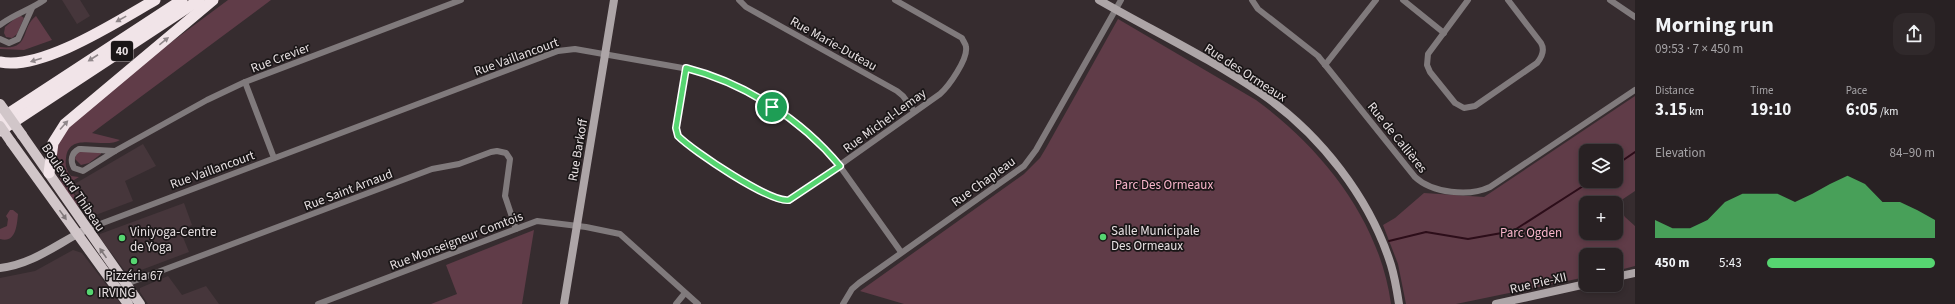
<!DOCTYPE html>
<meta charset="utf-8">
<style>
:root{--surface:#282123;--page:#30292b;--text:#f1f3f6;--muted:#a5a3a6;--line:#443e41;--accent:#56d671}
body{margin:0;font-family:"Source Sans 3",sans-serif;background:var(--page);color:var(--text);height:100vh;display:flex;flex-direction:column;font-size:15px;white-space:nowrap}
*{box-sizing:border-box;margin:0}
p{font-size:13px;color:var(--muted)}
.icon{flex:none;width:22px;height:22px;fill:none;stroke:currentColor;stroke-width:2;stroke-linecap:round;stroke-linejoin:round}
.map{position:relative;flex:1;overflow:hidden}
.drawer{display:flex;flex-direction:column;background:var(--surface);width:320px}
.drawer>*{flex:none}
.controls{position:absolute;left:1579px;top:144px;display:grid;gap:8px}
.controls a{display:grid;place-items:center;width:44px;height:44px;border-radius:8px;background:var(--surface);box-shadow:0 2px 6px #0003,0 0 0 1px var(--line);font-size:20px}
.pin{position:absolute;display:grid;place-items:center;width:34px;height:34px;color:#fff;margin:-17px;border:2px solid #fff;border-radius:50%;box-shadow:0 1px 4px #0007}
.round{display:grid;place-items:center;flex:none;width:42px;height:42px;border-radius:12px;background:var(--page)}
.headline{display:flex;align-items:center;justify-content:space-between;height:68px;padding:0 20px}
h1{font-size:22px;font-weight:700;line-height:30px}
.metrics{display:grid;grid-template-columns:repeat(3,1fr);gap:6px;height:68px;padding:4px 20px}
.metrics div{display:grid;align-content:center}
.metrics b{font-size:17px;font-weight:700}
.metrics small{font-size:11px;font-weight:400}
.metrics p{font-size:11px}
.chart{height:112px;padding:8px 20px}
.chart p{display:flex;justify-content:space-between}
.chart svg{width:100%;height:72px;margin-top:4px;fill:var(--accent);opacity:.7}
ul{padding:0 20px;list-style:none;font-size:13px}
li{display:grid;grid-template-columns:64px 48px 1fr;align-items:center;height:30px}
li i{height:10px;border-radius:5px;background:var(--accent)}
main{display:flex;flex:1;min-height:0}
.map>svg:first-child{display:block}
.built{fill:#46363b}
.green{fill:#603c48;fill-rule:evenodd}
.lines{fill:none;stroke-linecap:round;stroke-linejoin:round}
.stream{stroke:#2c0d19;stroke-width:2}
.street{stroke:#807a7c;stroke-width:6}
.secondary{stroke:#ada5a7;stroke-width:8}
.primary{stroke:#d1c6c9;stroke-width:10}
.highway{stroke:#f1e4e8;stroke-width:11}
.primary-bridge{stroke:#d1c6c9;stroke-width:10}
.oneway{fill:#90878a}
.oneway2{fill:#7f7779}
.route-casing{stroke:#fff;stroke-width:8}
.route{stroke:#56d671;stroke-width:5}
.poi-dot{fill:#56d671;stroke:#1a1617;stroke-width:1.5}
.labels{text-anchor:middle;stroke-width:3.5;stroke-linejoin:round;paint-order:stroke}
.shield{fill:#1a1617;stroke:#aaa3a5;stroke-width:1}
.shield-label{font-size:12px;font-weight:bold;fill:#e7e0e2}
.street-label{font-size:13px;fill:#e7e0e2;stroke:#1a1617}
.park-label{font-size:13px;fill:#fab6cc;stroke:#1a1617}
.poi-label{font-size:13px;fill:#e7e0e2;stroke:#1a1617;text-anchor:start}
</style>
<main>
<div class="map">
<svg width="1635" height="304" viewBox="0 0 1635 304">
<rect width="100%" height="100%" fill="#362c2f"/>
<g class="built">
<path d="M 62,0 L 80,0 L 90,16 L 77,24 Z"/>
<path d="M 143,144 L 156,166 L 125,181 L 133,201 L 93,216 L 86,214 L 71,186 Z"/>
<path d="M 184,203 L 192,225 L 180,230 L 189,252 L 128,275 L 100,238 L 100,234 Z"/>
<path d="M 73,250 L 82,253 L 121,304 L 0,304 L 0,278 L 35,271 Z"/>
<path d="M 168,276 L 182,295 L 206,286 L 219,304 L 148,304 L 140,292 L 140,288 Z"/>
</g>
<g class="green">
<path d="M 228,0 L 271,0 L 92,133 L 120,140 C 104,150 69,130 66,158 C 65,165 66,170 71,176 L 79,177 L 69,183 L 58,162 L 56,149 L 67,128 L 158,52 Z"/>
<path d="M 18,16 L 21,16 L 24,18 L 17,34 L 12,38 L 6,37 L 4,33 L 5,27 Z"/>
<path d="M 36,16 L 52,40 L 24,50 L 0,49 L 0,47 C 31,51 20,28 36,16 Z"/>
<path d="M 1118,19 L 1256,100 C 1322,148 1380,221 1391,304 L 904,304 L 860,291 L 1024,174 L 1040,158 L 1046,148 Z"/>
<path d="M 1635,96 L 1635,191 L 1617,203 L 1625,217 L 1635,226 L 1635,266 L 1616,271 L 1616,255 L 1586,255 L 1586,277 L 1456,304 L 1406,304 L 1398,264 L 1383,225 L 1395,218 L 1424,193 L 1484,197 ZM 1586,151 L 1616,151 L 1616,181 L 1586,181 ZM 1586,203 L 1616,203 L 1616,233 L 1586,233 Z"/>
<path d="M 80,151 L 101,152 L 101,154 L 89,163 L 81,165 L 75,159 L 76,154 Z"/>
<path d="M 55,158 L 81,208 C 67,199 55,174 55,158 Z"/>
<path d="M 10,210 L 13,210 L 18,214 C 17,224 16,244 0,239 L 0,229 L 7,226 L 8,219 L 6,216 Z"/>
<path d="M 534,230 L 522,304 L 431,304 L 457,294 L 446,265 Z"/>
</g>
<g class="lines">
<g class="stream">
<path d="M 1616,165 L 1635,152"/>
<path d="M 1389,241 L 1426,232 L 1468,239 L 1513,231 L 1591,181"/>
</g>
<g class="street">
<path d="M 739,0 L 746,7 L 897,91 L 903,96 L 914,111"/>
<path d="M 1252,0 L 1258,9 L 1318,56 L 1415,177 C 1432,193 1469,197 1490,187 L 1635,90"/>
<path d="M 1403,0 L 1444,33"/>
<path d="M 1468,0 L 1428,54 L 1427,65 L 1430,72 L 1455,103 L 1464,108 L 1475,106 L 1537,63 C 1542,57 1545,50 1541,43 L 1508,0"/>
<path d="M 1610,0 L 1635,17"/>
<path d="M 0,25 C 14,14 30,10 44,0"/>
<path d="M 0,39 L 9,43 L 18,39 L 32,8"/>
<path d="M 1325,65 L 1376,0"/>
<path d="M 686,68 L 676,128 L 678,136 C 693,151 770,203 789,201 L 940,94 C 949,86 968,59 966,47 C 966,44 963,41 962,38 L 895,0"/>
<path d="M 245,82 L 274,158"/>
<path d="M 79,149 L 81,149 L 115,151 L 83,171 L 74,168 C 70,161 71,153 79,149 Z"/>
<path d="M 115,151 L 207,100 L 245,82 L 461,0"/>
<path d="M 87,229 L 558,51 L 575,49 L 694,70 L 730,83 L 773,107 L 801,128 L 834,158 L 901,252"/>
<path d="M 126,284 L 432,169 L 459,164 L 491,152 L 497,151 L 506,153 L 510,159 L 505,196 L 516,229"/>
<path d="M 318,304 L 537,221 L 586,227 L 620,234 L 698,304"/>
<path d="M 676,304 L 685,293"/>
<path d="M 843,304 L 852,289 L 859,283 L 1024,166 L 1036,150 L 1121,0"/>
</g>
<g class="secondary">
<path d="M 1099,0 C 1153,31 1210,58 1262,94 C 1320,134 1370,198 1391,265 C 1395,278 1397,291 1399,304"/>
<path d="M 0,268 C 34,264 58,243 87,229"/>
<path d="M 1616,277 L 1635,273"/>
<path d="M 564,304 L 614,0"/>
<path d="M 1496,304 L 1586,284"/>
</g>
<g class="primary">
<path d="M 22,135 L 140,304"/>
<path d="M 11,142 L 128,304"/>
</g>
<g class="highway">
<path d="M 0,62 C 42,71 118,21 155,0"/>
<path d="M 0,119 L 182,0"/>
<path d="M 0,131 L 199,0"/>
<path d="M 49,173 L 53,143 L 65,124 L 213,0"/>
</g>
<g class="primary-bridge">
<path d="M 0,104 L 22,135"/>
<path d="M 0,126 L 11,142"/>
</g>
</g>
<defs><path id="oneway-solid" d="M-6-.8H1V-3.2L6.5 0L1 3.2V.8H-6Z"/></defs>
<g class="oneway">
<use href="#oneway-solid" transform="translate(121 19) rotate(151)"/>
<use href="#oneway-solid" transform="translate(164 41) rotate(-39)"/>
<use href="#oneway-solid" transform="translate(93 58) rotate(147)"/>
<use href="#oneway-solid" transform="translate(36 60) rotate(162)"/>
<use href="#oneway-solid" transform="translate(64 125) rotate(-48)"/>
</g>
<g class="oneway2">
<use href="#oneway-solid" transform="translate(63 215) rotate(54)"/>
<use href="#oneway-solid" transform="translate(103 253) rotate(-125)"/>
</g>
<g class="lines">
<defs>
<path id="route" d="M 686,68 C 745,83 801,119 840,166 L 789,200 C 770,203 693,151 678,136 L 676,128 Z"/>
</defs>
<use href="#route" class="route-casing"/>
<use href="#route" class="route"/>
</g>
<g class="poi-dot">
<circle cx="1103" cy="237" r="4"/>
<circle cx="122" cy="238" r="4"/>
<circle cx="134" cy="261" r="4"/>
<circle cx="90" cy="292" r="4"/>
</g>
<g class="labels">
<rect class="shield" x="111" y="41" width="22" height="20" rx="3"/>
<g class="shield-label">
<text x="122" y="55">40</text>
</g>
<g class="street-label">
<text transform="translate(834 43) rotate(29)" y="5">Rue Marie-Duteau</text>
<text transform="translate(516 56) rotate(-20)" y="5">Rue Vaillancourt</text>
<text transform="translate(280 57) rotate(-21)" y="5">Rue Crevier</text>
<text transform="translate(1246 72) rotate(33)" y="5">Rue des Ormeaux</text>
<text transform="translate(884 120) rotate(-36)" y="5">Rue Michel-Lemay</text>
<text transform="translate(1398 137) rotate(51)" y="5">Rue de Callières</text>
<text transform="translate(577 150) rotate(-80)" y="5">Rue Barkoff</text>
<text transform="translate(212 169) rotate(-20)" y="5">Rue Vaillancourt</text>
<text transform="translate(983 181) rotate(-36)" y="5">Rue Chapleau</text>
<text transform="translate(74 187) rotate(56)" y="5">Boulevard Thibeau</text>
<text transform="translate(348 189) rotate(-21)" y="5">Rue Saint Arnaud</text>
<text transform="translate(456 240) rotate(-21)" y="5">Rue Monseigneur Comtois</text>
<text transform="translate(1538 282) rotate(-13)" y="5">Rue Pie-XII</text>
</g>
<g class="park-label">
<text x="1164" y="189">Parc Des Ormeaux</text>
<text x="1531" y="237">Parc Ogden</text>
</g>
<g class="poi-label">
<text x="1111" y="235">Salle Municipale<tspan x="1111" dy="15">Des Ormeaux</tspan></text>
<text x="130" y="236">Viniyoga-Centre<tspan x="130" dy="15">de Yoga</tspan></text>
<text x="134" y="280" text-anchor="middle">Pizzéria 67</text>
<text x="98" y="297">IRVING</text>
</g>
</g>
</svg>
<div class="controls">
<a><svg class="icon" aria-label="layers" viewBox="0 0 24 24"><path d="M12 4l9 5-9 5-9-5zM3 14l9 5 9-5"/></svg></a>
<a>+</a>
<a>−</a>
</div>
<div class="pin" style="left:772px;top:107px;background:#1e9e55"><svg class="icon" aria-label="arrive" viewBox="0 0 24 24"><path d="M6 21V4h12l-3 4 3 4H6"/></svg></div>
</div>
<section class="drawer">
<div class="headline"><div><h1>Morning run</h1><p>09:53 · 7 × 450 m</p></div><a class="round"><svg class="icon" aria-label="share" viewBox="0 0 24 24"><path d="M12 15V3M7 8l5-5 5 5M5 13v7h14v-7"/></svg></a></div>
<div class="metrics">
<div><p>Distance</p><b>3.15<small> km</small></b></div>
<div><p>Time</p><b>19:10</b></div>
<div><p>Pace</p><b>6:05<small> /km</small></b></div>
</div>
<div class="chart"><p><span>Elevation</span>84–90 m</p>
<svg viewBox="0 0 160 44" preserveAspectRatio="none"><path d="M0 44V33L10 38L20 38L30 33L40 22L50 17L60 17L70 17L80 22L90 17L100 11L110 6L120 11L130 22L140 22L150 27L160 33V44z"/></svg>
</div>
<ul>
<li><b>450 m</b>5:43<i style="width:100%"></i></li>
</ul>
</section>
</main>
